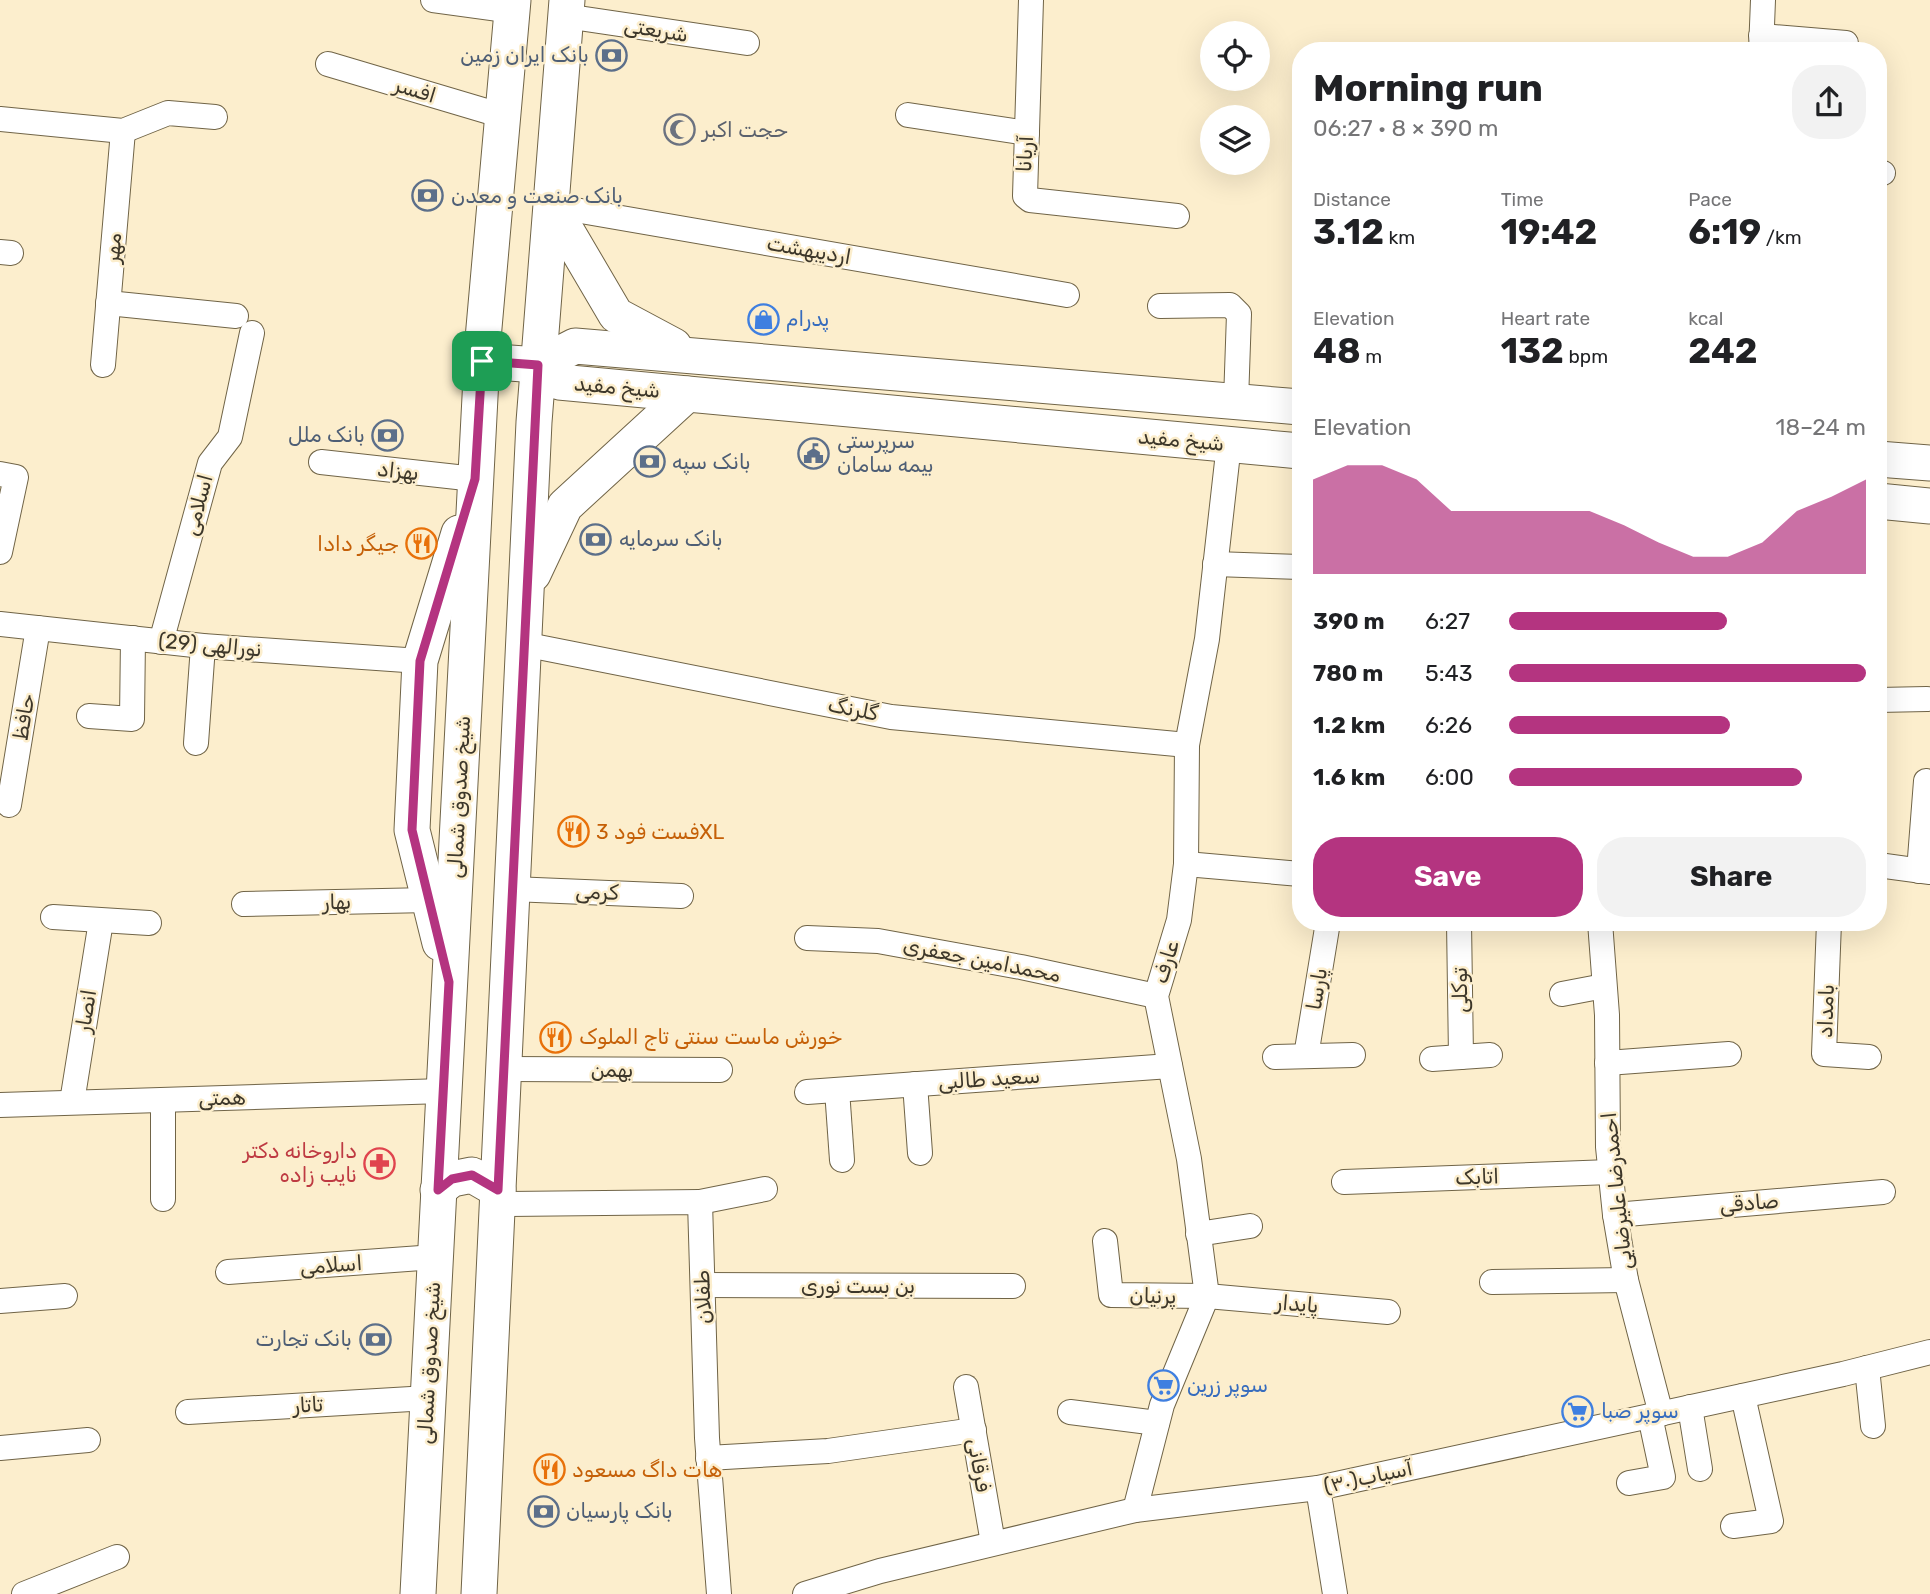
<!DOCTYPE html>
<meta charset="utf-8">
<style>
:root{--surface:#fff;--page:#f2f2f2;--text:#202124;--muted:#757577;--accent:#b43480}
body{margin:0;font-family:Rubik,Cairo,sans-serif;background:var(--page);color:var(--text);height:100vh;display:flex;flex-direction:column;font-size:26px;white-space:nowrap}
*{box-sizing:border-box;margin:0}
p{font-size:23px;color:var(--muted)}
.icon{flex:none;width:38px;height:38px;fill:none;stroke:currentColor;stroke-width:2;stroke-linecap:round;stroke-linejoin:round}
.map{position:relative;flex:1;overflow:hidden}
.drawer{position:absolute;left:1292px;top:42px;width:595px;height:889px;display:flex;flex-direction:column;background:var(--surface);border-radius:28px;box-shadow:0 7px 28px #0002}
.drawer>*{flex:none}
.controls{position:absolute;left:1200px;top:21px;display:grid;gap:14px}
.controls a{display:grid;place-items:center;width:70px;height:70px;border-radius:50%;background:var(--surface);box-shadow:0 7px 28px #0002;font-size:35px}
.pin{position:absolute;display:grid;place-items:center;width:60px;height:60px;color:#fff;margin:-30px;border-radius:14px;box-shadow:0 4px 10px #0006}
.round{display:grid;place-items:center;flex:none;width:74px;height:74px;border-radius:28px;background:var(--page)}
.head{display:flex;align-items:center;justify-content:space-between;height:119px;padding:0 21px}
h1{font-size:38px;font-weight:700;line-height:52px}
.figures{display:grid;grid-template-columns:repeat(3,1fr);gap:10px;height:119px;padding:7px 21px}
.figures div{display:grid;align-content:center}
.figures b{font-size:35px;font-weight:700}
.figures small{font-size:19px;font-weight:400}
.figures p{font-size:19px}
.chart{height:196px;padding:14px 21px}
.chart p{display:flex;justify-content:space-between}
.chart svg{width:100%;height:126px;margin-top:7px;fill:var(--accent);opacity:.7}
.primary-button{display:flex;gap:14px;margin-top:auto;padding:14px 21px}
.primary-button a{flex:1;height:80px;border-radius:28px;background:var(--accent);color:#fff;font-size:28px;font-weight:700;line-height:80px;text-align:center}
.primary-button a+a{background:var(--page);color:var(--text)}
ul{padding:0 21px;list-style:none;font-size:23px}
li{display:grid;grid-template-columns:112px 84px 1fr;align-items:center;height:52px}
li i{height:18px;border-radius:9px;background:var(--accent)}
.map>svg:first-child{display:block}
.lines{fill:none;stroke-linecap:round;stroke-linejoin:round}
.street-casing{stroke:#706447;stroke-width:26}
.secondary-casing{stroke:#706447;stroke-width:37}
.street{stroke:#fff;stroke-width:24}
.secondary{stroke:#fff;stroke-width:35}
.route-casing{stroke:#fff;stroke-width:14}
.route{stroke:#b43480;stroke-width:9}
.labels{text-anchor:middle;stroke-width:5;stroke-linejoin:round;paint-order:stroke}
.street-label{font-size:21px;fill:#3d372a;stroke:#fceecd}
.service-label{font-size:21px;fill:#4e5e75;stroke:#fceecd;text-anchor:start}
.worship-label{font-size:21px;fill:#5b616d;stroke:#fceecd;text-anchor:start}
.shop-label{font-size:21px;fill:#366cbe;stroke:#fceecd;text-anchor:start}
.food-label{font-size:21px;fill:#c56008;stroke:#fceecd;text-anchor:start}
.health-label{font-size:21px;fill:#be3a42;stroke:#fceecd;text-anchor:end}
</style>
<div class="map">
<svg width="1930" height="1594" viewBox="0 0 1930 1594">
<rect width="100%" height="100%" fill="#fceecd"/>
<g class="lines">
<defs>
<g id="street">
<path d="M 433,0 L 512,11"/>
<path d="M 1031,0 L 1025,196 L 1030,200 L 1177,216"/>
<path d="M 565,16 L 747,43"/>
<path d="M 1761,36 L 1846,43"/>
<path d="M 1761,51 L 1763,0"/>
<path d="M 328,64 L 503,116"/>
<path d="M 908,115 L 1027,133"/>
<path d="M 0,119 L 123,131 L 168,113 L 215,117"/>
<path d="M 1878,172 L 1883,173"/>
<path d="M 552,206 L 1067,295"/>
<path d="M 0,252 L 11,253"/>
<path d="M 108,303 L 236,316"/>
<path d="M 1160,306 L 1230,305 L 1239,314 L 1236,401"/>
<path d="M 103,365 L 123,131"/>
<path d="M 321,462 L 475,479"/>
<path d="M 0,474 L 16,477 L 0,552"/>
<path d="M 1215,564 L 1300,567"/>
<path d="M 0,624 L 203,646 L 420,661"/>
<path d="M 161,642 L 210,463 L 230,437 L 252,333"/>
<path d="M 523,644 L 891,717 L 1187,745"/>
<path d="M 1878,700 L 1927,699"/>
<path d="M 89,716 L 132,719 L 133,638"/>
<path d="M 196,743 L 203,646"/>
<path d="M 9,805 L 38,628"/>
<path d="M 1186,864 L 1300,874"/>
<path d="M 1878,865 L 1930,872"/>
<path d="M 1919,871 L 1926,781"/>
<path d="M 512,889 L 681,896"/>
<path d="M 244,904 L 429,900"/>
<path d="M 53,917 L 149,923"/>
<path d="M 1459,922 L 1461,1057"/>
<path d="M 1600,922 L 1607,1015 L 1608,1147 L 1615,1215 L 1626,1280 L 1661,1414"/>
<path d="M 1829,922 L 1824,1054 L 1869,1057"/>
<path d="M 807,938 L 878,941 L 1021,967 L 1156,996"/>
<path d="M 1562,994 L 1604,986"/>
<path d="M 1306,1056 L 1328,922"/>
<path d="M 1275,1057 L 1353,1055"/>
<path d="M 1432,1059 L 1490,1055"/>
<path d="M 1607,1063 L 1729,1054"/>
<path d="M 504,1069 L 720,1070"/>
<path d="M 915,1084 L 920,1153"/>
<path d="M 837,1090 L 842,1160"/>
<path d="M 807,1092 L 1170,1066"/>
<path d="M 163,1100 L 163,1199"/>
<path d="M 72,1102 L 101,921"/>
<path d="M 0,1105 L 443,1091"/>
<path d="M 1344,1182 L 1610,1172"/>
<path d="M 700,1202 L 765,1189"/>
<path d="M 497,1204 L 700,1202 L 707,1438 L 719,1594"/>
<path d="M 1615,1215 L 1883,1192"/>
<path d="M 1198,1234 L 1250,1226"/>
<path d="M 1105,1241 L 1111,1295 L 1207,1296 L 1388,1312"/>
<path d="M 228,1272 L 435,1257"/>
<path d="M 1492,1282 L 1626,1280"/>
<path d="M 703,1285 L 1013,1286"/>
<path d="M 0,1301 L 65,1296"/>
<path d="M 1867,1368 L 1873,1426"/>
<path d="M 966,1387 L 993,1543"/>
<path d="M 1690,1407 L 1700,1469"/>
<path d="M 188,1412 L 428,1398"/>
<path d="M 1070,1412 L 1157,1423"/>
<path d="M 0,1448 L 88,1440"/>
<path d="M 708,1458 L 828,1451 L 974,1430"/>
<path d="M 1629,1483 L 1663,1477 L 1650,1416"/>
<path d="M 1318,1488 L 1335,1594"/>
<path d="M 1135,1510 L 1162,1405 L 1207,1296 L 1189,1159 L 1156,996 L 1179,920 L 1186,864 L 1187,745 L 1207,639 L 1229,444"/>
<path d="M 1733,1526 L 1771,1521 L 1743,1396"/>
<path d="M 24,1594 L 117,1557"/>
<path d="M 805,1594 L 880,1571 L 1135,1510 L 1318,1488 L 1843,1374 L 1930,1352"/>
</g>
<g id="secondary">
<path d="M 552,206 L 616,315 L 674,346"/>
<path d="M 482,361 L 538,365"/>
<path d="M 538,365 L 559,382 L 1300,451"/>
<path d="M 538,365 L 575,346 L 1300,407"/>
<path d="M 1878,459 L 1930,463"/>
<path d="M 1878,501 L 1930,506"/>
<path d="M 533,574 L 565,506 L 687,394"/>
<path d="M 440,943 L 412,830 L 420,661 L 459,533"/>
<path d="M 438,1190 L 452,1179 L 472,1175 L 498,1190"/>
<path d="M 418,1594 L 483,339 L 513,0"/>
<path d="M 479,1594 L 534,422 L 567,0"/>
</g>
</defs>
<use href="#street" class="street-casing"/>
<use href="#secondary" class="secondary-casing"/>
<use href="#street" class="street"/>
<use href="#secondary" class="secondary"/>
</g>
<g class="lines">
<defs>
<path id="route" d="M 482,361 L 538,365 L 498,1190 L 472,1175 L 452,1179 L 438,1190 L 449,982 L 412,830 L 420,661 L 475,479 Z"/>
</defs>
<use href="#route" class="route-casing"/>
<use href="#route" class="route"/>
</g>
<defs>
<symbol id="bank-ring" viewBox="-11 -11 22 22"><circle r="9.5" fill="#fceecd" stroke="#5c6f8a" stroke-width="1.5"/><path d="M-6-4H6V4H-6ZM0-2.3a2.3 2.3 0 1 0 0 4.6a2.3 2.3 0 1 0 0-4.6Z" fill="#5c6f8a"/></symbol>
<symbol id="mosque-ring" viewBox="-11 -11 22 22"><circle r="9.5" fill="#fceecd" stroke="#6b7280" stroke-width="1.5"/><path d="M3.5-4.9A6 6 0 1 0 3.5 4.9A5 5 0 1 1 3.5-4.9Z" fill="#6b7280"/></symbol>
<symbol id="shop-ring" viewBox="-11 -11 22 22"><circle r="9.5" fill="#fceecd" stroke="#3f7fe0" stroke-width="1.5"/><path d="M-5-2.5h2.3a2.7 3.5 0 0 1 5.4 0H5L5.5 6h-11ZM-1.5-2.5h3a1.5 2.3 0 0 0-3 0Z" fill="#3f7fe0"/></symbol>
<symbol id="civic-ring" viewBox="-11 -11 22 22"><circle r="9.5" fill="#fceecd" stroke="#5c6f8a" stroke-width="1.5"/><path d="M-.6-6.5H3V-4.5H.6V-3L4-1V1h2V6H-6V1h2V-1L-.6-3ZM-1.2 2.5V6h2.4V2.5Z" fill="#5c6f8a"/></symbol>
<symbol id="restaurant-ring" viewBox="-11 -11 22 22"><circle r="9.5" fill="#fceecd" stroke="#e8710a" stroke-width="1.5"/><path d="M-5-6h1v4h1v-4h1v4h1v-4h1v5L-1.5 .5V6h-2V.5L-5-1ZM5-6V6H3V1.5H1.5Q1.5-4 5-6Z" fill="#e8710a"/></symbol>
<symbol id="pharmacy-ring" viewBox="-11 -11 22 22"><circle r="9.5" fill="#fceecd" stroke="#e0444e" stroke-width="1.5"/><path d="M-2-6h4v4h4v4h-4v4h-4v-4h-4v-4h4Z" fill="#e0444e"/></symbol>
<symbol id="supermarket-ring" viewBox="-11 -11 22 22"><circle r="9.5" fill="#fceecd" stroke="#3f7fe0" stroke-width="1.5"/><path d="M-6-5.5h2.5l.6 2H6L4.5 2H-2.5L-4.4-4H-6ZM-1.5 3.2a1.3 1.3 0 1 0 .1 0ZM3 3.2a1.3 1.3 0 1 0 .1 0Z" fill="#3f7fe0"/></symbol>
</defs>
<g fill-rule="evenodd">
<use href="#bank-ring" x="594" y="38" width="35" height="35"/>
<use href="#mosque-ring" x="662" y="112" width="35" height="35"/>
<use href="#bank-ring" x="410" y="178" width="35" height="35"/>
<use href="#shop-ring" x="746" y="302" width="35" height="35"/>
<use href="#bank-ring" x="370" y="418" width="35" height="35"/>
<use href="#civic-ring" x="796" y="436" width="35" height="35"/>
<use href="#bank-ring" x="632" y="444" width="35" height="35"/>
<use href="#bank-ring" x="578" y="522" width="35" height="35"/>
<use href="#restaurant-ring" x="404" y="526" width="35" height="35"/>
<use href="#restaurant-ring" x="556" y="814" width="35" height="35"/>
<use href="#restaurant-ring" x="538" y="1020" width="35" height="35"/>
<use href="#pharmacy-ring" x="362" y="1146" width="35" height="35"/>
<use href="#bank-ring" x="358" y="1322" width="35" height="35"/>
<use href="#supermarket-ring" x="1146" y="1368" width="35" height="35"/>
<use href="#supermarket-ring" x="1560" y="1394" width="35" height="35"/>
<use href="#restaurant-ring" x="532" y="1452" width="35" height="35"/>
<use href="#bank-ring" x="526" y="1494" width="35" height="35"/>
</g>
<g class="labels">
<g class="street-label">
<text transform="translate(656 30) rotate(9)" y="7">شریعتی</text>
<text transform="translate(415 90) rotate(17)" y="7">افسر</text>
<text transform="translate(1025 154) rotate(-87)" y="7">آریانا</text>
<text transform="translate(113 248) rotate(-85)" y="7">مهر</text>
<text transform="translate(809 250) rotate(10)" y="7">اردیبهشت</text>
<text transform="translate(617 387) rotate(5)" y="7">شیخ مفید</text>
<text transform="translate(1181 440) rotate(5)" y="7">شیخ مفید</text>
<text transform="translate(398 471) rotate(6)" y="7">بهزاد</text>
<text transform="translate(198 505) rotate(-75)" y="7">اسلامی</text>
<text transform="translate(210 645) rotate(5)" y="7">نورالهی (29)</text>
<text transform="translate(853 709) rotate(11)" y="7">گلرنگ</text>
<text transform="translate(24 717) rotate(-81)" y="7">حافظ</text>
<text transform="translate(459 797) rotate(-87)" y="7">شیخ صدوق شمالی</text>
<text transform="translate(597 892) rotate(2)" y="7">کرمی</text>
<text transform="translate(337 902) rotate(-1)" y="7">بهار</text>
<text transform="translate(982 960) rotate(11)" y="7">محمدامین جعفری</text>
<text transform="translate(1166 962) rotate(-73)" y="7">عارف</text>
<text transform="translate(1317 989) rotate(-81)" y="7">پارسا</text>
<text transform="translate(1460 990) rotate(-91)" y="7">توکلی</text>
<text transform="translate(86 1011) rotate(-81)" y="7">انصار</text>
<text transform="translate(1826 1011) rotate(-88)" y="7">بامداد</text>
<text x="612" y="1077">بهمن</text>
<text transform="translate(989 1079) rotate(-4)" y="7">سعید طالبی</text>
<text transform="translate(222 1098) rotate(-2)" y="7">همتی</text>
<text transform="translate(1477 1177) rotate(-2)" y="7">اتابک</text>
<text transform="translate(1617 1191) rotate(-96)" y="7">احمدرضا علیرضایی</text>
<text transform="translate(1749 1203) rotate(-5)" y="7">صادقی</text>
<text transform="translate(331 1265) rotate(-4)" y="7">اسلامی</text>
<text x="858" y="1293">بن بست نوری</text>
<text transform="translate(1153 1296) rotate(1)" y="7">پرنیان</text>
<text transform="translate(703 1297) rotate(-92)" y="7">طفلان</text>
<text transform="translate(1297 1304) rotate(5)" y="7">پایدار</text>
<text transform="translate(429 1363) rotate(-87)" y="7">شیخ صدوق شمالی</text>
<text transform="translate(308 1405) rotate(-3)" y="7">تاتار</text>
<text transform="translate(979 1465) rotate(80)" y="7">فرقانی</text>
<text transform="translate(1368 1477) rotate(-12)" y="7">آسیاب(۳۰)</text>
</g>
<g class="service-label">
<text x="589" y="62" text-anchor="end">بانک ایران زمین</text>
<text x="451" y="203">بانک صنعت و معدن</text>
<text x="365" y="442" text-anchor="end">بانک ملل</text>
<text x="837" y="448">سرپرستی<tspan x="837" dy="24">بیمه سامان</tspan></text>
<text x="672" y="469">بانک سپه</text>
<text x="619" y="546">بانک سرمایه</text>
<text x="352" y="1346" text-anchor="end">بانک تجارت</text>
<text x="566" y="1518">بانک پارسیان</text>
</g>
<g class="worship-label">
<text x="702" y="137">حجت اکبر</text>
</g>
<g class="shop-label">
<text x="786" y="326">پدرام</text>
<text x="1187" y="1392">سوپر زرین</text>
<text x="1601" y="1418">سوپر صبا</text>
</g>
<g class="food-label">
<text x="399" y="551" text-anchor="end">جیگر دادا</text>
<text x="596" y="839">فست فود 3XL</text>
<text x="579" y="1044">خورش ماست سنتی تاج الملوک</text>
<text x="572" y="1477">هات داگ مسعود</text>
</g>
<g class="health-label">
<text x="357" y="1158">داروخانه دکتر<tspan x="357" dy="24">نایب زاده</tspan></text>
</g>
</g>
</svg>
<div class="controls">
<a><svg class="icon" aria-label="locate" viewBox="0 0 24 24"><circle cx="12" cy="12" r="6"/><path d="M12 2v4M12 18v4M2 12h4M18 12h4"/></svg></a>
<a><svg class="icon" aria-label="layers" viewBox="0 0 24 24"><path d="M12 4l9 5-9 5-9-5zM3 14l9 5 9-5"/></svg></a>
</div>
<div class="pin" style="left:482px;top:361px;background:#1e9e55"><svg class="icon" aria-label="arrive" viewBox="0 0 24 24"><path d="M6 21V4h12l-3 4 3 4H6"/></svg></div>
<section class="drawer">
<div class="head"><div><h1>Morning run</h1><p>06:27 · 8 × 390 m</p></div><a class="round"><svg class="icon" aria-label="share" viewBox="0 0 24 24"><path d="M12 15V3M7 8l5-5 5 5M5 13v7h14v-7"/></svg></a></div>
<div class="figures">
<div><p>Distance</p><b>3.12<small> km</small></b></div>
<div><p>Time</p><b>19:42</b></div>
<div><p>Pace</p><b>6:19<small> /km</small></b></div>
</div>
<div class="figures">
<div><p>Elevation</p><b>48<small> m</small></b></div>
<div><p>Heart rate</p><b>132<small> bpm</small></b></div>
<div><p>kcal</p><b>242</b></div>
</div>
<div class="chart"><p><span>Elevation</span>18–24 m</p>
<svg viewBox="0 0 160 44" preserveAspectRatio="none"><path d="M0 44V11L10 6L20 6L30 11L40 22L50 22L60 22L70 22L80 22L90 27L100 33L110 38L120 38L130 33L140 22L150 17L160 11V44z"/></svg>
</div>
<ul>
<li><b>390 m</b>6:27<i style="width:61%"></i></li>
<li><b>780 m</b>5:43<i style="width:100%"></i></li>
<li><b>1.2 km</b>6:26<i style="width:62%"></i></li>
<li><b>1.6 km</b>6:00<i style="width:82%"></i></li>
</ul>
<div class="primary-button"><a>Save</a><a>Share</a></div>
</section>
</div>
